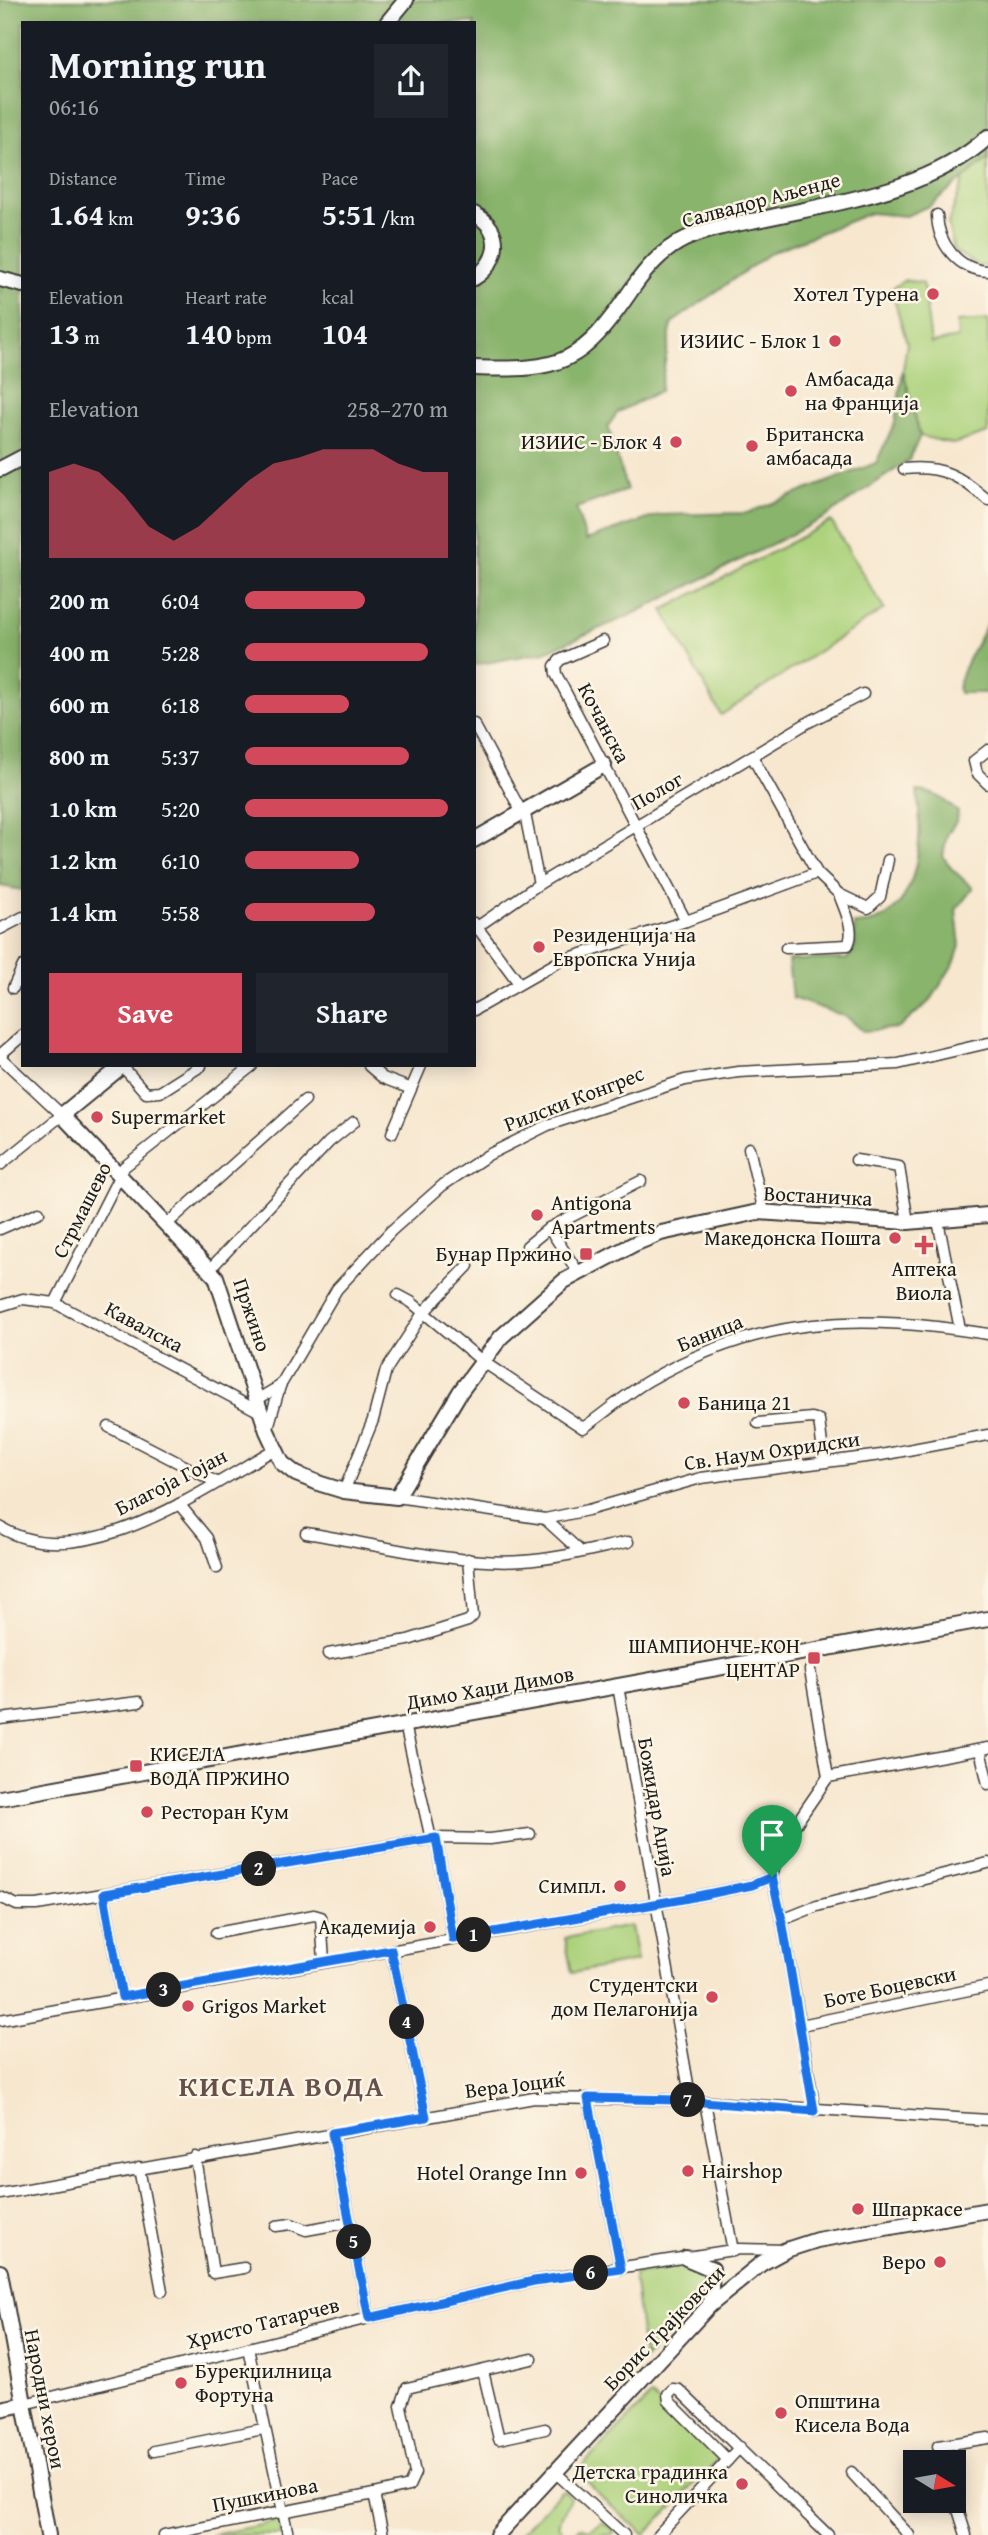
<!DOCTYPE html>
<meta charset="utf-8">
<style>
:root{--surface:#171b24;--page:#20242c;--text:#f1f3f6;--muted:#9ea1a6;--accent:#d1495b}
body{margin:0;font-family:"Gentium Book Plus",serif;background:var(--page);color:var(--text);height:100vh;display:flex;flex-direction:column;font-size:26px;white-space:nowrap}
*{box-sizing:border-box;margin:0}
p{font-size:23px;color:var(--muted)}
.icon{flex:none;width:38px;height:38px;fill:none;stroke:currentColor;stroke-width:2;stroke-linecap:round;stroke-linejoin:round}
.map{position:relative;flex:1;overflow:hidden}
.sheet{position:absolute;left:21px;top:21px;width:455px;height:1046px;display:flex;flex-direction:column;background:var(--surface);border-radius:0px;box-shadow:0 4px 18px #0003}
.sheet>*{flex:none}
.needle{width:46px;rotate:101deg}
.fabs{position:absolute;left:903px;top:2450px;display:grid;gap:14px}
.fabs a{display:grid;place-items:center;width:63px;height:63px;border-radius:0px;background:var(--surface);box-shadow:0 4px 18px #0003;font-size:35px}
.pin{position:absolute;display:grid;place-items:center;width:60px;height:60px;color:#fff;margin:-72px -30px;border-radius:50% 50% 50% 0;rotate:-45deg;box-shadow:0 0 7px #0007}
.pin .icon{rotate:45deg}
.km{position:absolute;width:35px;height:35px;margin:-18px;border-radius:50%;background:#222;color:#fff;font-size:19px;line-height:35px;text-align:center}
.round{display:grid;place-items:center;flex:none;width:74px;height:74px;border-radius:0px;background:var(--page)}
.summary{display:flex;align-items:center;justify-content:space-between;height:119px;padding:0 28px}
h1{font-size:38px;font-weight:800;line-height:52px}
.metrics{display:grid;grid-template-columns:repeat(3,1fr);gap:10px;height:119px;padding:7px 28px}
.metrics div{display:grid;align-content:center}
.metrics b{font-size:30px;font-weight:800}
.metrics small{font-size:19px;font-weight:400}
.metrics p{font-size:19px}
.chart{height:196px;padding:14px 28px}
.chart p{display:flex;justify-content:space-between}
.chart svg{width:100%;height:126px;margin-top:7px;fill:var(--accent);opacity:.7}
.button{display:flex;gap:14px;margin-top:auto;padding:14px 28px}
.button a{flex:1;height:80px;border-radius:0px;background:var(--accent);color:#fff;font-size:28px;font-weight:800;line-height:80px;text-align:center}
.button a+a{background:var(--page);color:var(--text)}
ul{padding:0 28px;list-style:none;font-size:23px}
li{display:grid;grid-template-columns:112px 84px 1fr;align-items:center;height:52px}
li i{height:18px;border-radius:9px;background:var(--accent)}
.map>svg:first-child{display:block}
.green{fill:#acd27c;stroke:#64774c;stroke-width:2}
.forest{fill:#89b46c;stroke:#526844;stroke-width:2}
.lines{fill:none;stroke-linecap:round;stroke-linejoin:round}
.street-casing{stroke:#3d3a37;stroke-width:13}
.secondary-casing{stroke:#3d3a37;stroke-width:18}
.street{stroke:#fff;stroke-width:10}
.secondary{stroke:#fff;stroke-width:14}
.route-casing{stroke:#fff;stroke-width:14}
.route{stroke:#1a73e8;stroke-width:9}
.poi-dot{fill:#d1495b;stroke:#fcf5e5;stroke-width:2.5}
.labels{text-anchor:middle;stroke-width:5;stroke-linejoin:round;paint-order:stroke}
.street-label{font-size:21px;fill:#1c1c1c;stroke:#fcf5e5}
.poi-label{font-size:21px;fill:#1c1c1c;stroke:#fcf5e5;text-anchor:start}
.district-label{font-size:28px;font-weight:bold;letter-spacing:2px;fill:#66504b;stroke:#fcf5e5}
</style>
<div class="map">
<svg width="988" height="2535" viewBox="0 0 988 2535">
<rect width="100%" height="100%" fill="#fcf5e5"/>
<filter id="ink" filterUnits="userSpaceOnUse"><feTurbulence type="fractalNoise" baseFrequency=".0143" numOctaves="2"/><feDisplacementMap in="SourceGraphic" scale="14" xChannelSelector="R" yChannelSelector="G"/><feConvolveMatrix kernelMatrix="1 2 1 2 8 2 1 2 1" color-interpolation-filters="sRGB"/></filter>
<filter id="wash" filterUnits="userSpaceOnUse"><feTurbulence type="fractalNoise" baseFrequency=".00686" numOctaves="4" result="noise"/><feDisplacementMap in="SourceGraphic" scale="28" xChannelSelector="R" yChannelSelector="G"/><feGaussianBlur stdDeviation="1.57" result="paint"/><feColorMatrix in="noise" values="0 0 0 0 0 0 0 0 0 0 0 0 0 0 0 0 0 1.4 0 .05"/><feComposite in="paint" operator="in"/></filter>
<g filter="url(#wash)">
<rect width="100%" height="100%" fill="#f7e7cf"/>
<g class="green">
<path d="M 988,159 L 988,266 L 979,266 L 954,251 L 948,223 L 964,178 Z"/>
<path d="M 905,280 L 923,283 L 931,343 L 958,338 L 957,322 L 988,320 L 988,433 L 953,444 L 920,436 L 903,370 L 907,343 L 891,289 Z"/>
<path d="M 831,521 L 884,609 L 721,715 L 663,610 Z"/>
<path d="M 631,1926 L 637,1961 L 572,1973 L 565,1938 Z"/>
<path d="M 686,2265 L 706,2274 L 705,2294 L 644,2359 L 634,2274 Z"/>
<path d="M 651,2396 L 720,2457 L 645,2535 L 599,2495 L 578,2470 Z"/>
<path d="M 561,2491 L 565,2491 L 570,2498 L 558,2525 L 566,2535 L 519,2535 Z"/>
<path d="M 279,2521 L 282,2535 L 212,2535 Z"/>
<path d="M 603,2522 L 612,2530 L 613,2535 L 574,2535 L 579,2527 L 589,2530 Z"/>
</g>
<g class="forest">
<path d="M 0,0 L 988,0 L 988,159 L 929,206 L 906,216 L 870,213 L 772,252 L 672,323 L 660,391 L 618,412 L 608,426 L 627,490 L 576,508 L 586,540 L 659,515 L 747,513 L 876,463 L 895,422 L 903,370 L 920,436 L 909,460 L 824,518 L 635,613 L 545,652 L 474,665 L 474,23 L 23,23 L 23,890 L 0,886 Z"/>
<path d="M 988,622 L 988,693 L 959,693 C 954,678 980,639 988,622 Z"/>
<path d="M 917,791 C 935,791 945,801 958,812 L 957,820 L 947,835 L 943,856 L 952,869 L 973,888 L 956,910 L 960,946 L 955,961 L 931,1000 L 899,1028 L 863,1031 L 847,1017 L 792,998 L 788,960 L 847,959 L 855,947 L 854,924 C 920,926 924,838 917,791 Z"/>
</g>
</g>
<g filter="url(#ink)">
<g class="lines">
<defs>
<g id="street">
<path d="M 937,215 C 938,244 958,270 988,271"/>
<path d="M 904,469 C 944,465 958,476 988,500"/>
<path d="M 603,641 L 560,660 L 555,666 L 556,674 L 686,921"/>
<path d="M 474,724 L 521,811"/>
<path d="M 988,750 L 974,761 L 977,773 L 988,784"/>
<path d="M 524,809 L 539,884"/>
<path d="M 817,873 L 839,894 L 868,908 L 880,897 L 888,860"/>
<path d="M 474,923 L 518,982"/>
<path d="M 0,929 L 23,917"/>
<path d="M 474,929 L 539,884 L 807,723 L 863,694"/>
<path d="M 786,948 L 848,945 C 856,930 844,909 839,894"/>
<path d="M 13,988 L 23,966"/>
<path d="M 474,1010 L 560,961 L 686,921 L 817,873 L 753,758"/>
<path d="M 0,1055 L 23,1035"/>
<path d="M 0,1057 L 62,1115 L 0,1165"/>
<path d="M 122,1066 L 146,1093 L 160,1092 L 201,1066"/>
<path d="M 369,1066 L 383,1078 L 409,1088"/>
<path d="M 392,1133 L 421,1066"/>
<path d="M 749,1148 L 764,1212"/>
<path d="M 856,1160 L 899,1167 L 908,1222"/>
<path d="M 938,1221 L 960,1329"/>
<path d="M 168,1223 L 305,1100"/>
<path d="M 549,1228 L 578,1272"/>
<path d="M 0,1229 L 39,1212"/>
<path d="M 527,1246 L 549,1228 L 641,1181"/>
<path d="M 211,1268 L 329,1142 L 354,1122"/>
<path d="M 398,1295 L 411,1302 L 482,1361 L 583,1428 C 605,1413 626,1394 648,1381 C 763,1314 861,1314 988,1334"/>
<path d="M 55,1303 L 124,1167 L 252,1066"/>
<path d="M 0,1306 L 23,1299 L 55,1303 L 262,1413"/>
<path d="M 258,1399 L 280,1386"/>
<path d="M 758,1423 L 812,1418 L 819,1420 L 824,1461"/>
<path d="M 109,1427 L 216,1482"/>
<path d="M 267,1431 L 280,1386 L 337,1289 L 391,1231 L 443,1185 L 488,1155 L 548,1125 L 685,1080 L 738,1072 L 898,1064 L 988,1043"/>
<path d="M 344,1491 L 373,1420 L 386,1370 L 423,1313 L 468,1266"/>
<path d="M 397,1497 L 545,1519 L 588,1510 L 701,1478 L 881,1455 L 988,1435"/>
<path d="M 179,1504 L 207,1538 L 217,1568"/>
<path d="M 545,1519 L 580,1551"/>
<path d="M 0,1527 C 82,1578 204,1489 275,1449"/>
<path d="M 306,1533 C 370,1543 459,1566 523,1561 C 558,1559 594,1549 628,1542"/>
<path d="M 328,1654 L 408,1640 L 468,1621 L 473,1616 L 468,1559"/>
<path d="M 810,1670 L 828,1777 L 778,1850 L 772,1877 L 782,1920 L 815,2111"/>
<path d="M 618,1686 L 691,2101"/>
<path d="M 0,1719 L 139,1702"/>
<path d="M 406,1729 L 431,1839"/>
<path d="M 980,1750 L 988,1784"/>
<path d="M 828,1777 L 988,1748"/>
<path d="M 436,1838 L 453,1939"/>
<path d="M 104,1894 L 122,1997"/>
<path d="M 0,1897 L 17,1905 L 37,1905 L 436,1838 L 490,1839 L 530,1834"/>
<path d="M 782,1920 L 817,1906 L 988,1863"/>
<path d="M 216,1933 L 314,1915 L 321,1917 L 324,1961"/>
<path d="M 391,1950 L 426,2117"/>
<path d="M 0,2020 L 683,1899 L 752,1885 L 772,1877"/>
<path d="M 801,2025 L 988,1986"/>
<path d="M 588,2098 L 621,2269"/>
<path d="M 705,2102 L 733,2251"/>
<path d="M 332,2133 L 369,2318"/>
<path d="M 195,2157 L 213,2273 L 244,2268"/>
<path d="M 139,2168 L 162,2291"/>
<path d="M 0,2194 L 534,2098 L 678,2100 L 988,2120"/>
<path d="M 276,2226 L 291,2224 L 306,2230 L 350,2222"/>
<path d="M 248,2348 L 288,2535"/>
<path d="M 483,2371 L 499,2439 L 545,2429"/>
<path d="M 24,2404 L 369,2318 L 534,2281 L 739,2249 L 785,2250"/>
<path d="M 154,2451 L 263,2429"/>
<path d="M 728,2460 L 669,2401 L 668,2394 L 673,2389 L 679,2390 L 828,2535"/>
<path d="M 943,2462 L 938,2446 L 988,2438"/>
<path d="M 851,2472 L 909,2535"/>
<path d="M 556,2473 L 624,2535"/>
<path d="M 374,2494 L 409,2486 L 415,2473 L 401,2406 L 407,2388 L 532,2359"/>
<path d="M 954,2497 L 966,2535"/>
<path d="M 164,2535 L 374,2494 L 383,2535"/>
<path d="M 658,2535 L 740,2447"/>
</g>
<g id="secondary">
<path d="M 387,23 L 406,0"/>
<path d="M 474,214 C 504,229 500,262 474,278"/>
<path d="M 0,279 L 23,285"/>
<path d="M 474,368 C 563,371 581,364 632,289 C 646,269 662,250 685,239 C 709,228 736,224 762,219 C 837,202 929,191 988,137"/>
<path d="M 0,469 L 23,457"/>
<path d="M 474,840 L 604,765"/>
<path d="M 122,1066 L 62,1115 L 216,1277 L 267,1431 L 282,1463 L 296,1474 L 321,1484 L 344,1491 L 397,1497 L 460,1392 L 501,1337 L 564,1281 L 634,1244 L 661,1233 L 758,1212 L 908,1222 L 988,1215"/>
<path d="M 0,1798 L 988,1619"/>
<path d="M 686,2258 L 712,2269 L 710,2305"/>
<path d="M 0,2272 L 48,2535"/>
<path d="M 0,2409 L 24,2404"/>
<path d="M 497,2535 L 710,2305 L 762,2263 L 786,2250 L 817,2240 L 988,2210"/>
</g>
</defs>
<use href="#street" class="street-casing"/>
<use href="#secondary" class="secondary-casing"/>
<use href="#street" class="street"/>
<use href="#secondary" class="secondary"/>
</g>
</g>
<g class="lines" filter="url(#ink)">
<defs>
<path id="route" d="M 436,1838 L 453,1939 L 683,1899 L 752,1885 L 772,1877 L 782,1920 L 814,2111 L 678,2100 L 588,2098 L 621,2269 L 534,2281 L 369,2318 L 332,2133 L 426,2117 L 391,1950 L 122,1997 L 104,1894 Z"/>
</defs>
<use href="#route" class="route-casing"/>
<use href="#route" class="route"/>
</g>
<g class="poi-dot">
<circle cx="933" cy="294" r="7"/>
<circle cx="835" cy="341" r="7"/>
<circle cx="791" cy="391" r="7"/>
<circle cx="676" cy="442" r="7"/>
<circle cx="752" cy="446" r="7"/>
<circle cx="539" cy="947" r="7"/>
<circle cx="97" cy="1117" r="7"/>
<circle cx="537" cy="1215" r="7"/>
<circle cx="895" cy="1238" r="7"/>
<path d="M920.5 1234.5h7v7h7v7h-7v7h-7v-7h-7v-7h7z"/>
<rect x="579" y="1247" width="14" height="14" rx="3.5"/>
<circle cx="684" cy="1403" r="7"/>
<rect x="807" y="1651" width="14" height="14" rx="3.5"/>
<rect x="129" y="1759" width="14" height="14" rx="3.5"/>
<circle cx="147" cy="1812" r="7"/>
<circle cx="620" cy="1886" r="7"/>
<circle cx="430" cy="1927" r="7"/>
<circle cx="712" cy="1997" r="7"/>
<circle cx="188" cy="2006" r="7"/>
<circle cx="688" cy="2171" r="7"/>
<circle cx="581" cy="2173" r="7"/>
<circle cx="858" cy="2209" r="7"/>
<circle cx="940" cy="2262" r="7"/>
<circle cx="181" cy="2383" r="7"/>
<circle cx="781" cy="2413" r="7"/>
<circle cx="742" cy="2484" r="7"/>
</g>
<g class="labels">
<g class="street-label">
<text transform="translate(761 200) rotate(-15)" y="7">Салвадор Аљенде</text>
<text transform="translate(604 723) rotate(62)" y="7">Кочанска</text>
<text transform="translate(657 791) rotate(-30)" y="7">Полог</text>
<text transform="translate(574 1099) rotate(-21)" y="7">Рилски Конгрес</text>
<text transform="translate(818 1196) rotate(3)" y="7">Востаничка</text>
<text transform="translate(82 1210) rotate(-63)" y="7">Стрмашево</text>
<text transform="translate(252 1315) rotate(71)" y="7">Пржино</text>
<text transform="translate(144 1327) rotate(28)" y="7">Кавалска</text>
<text transform="translate(710 1333) rotate(-22)" y="7">Баница</text>
<text transform="translate(772 1451) rotate(-8)" y="7">Св. Наум Охридски</text>
<text transform="translate(171 1482) rotate(-27)" y="7">Благоја Гојан</text>
<text transform="translate(490 1688) rotate(-10)" y="7">Димо Хаџи Димов</text>
<text transform="translate(657 1807) rotate(80)" y="7">Божидар Аџија</text>
<text transform="translate(890 1987) rotate(-12)" y="7">Боте Боцевски</text>
<text transform="translate(515 2085) rotate(-7)" y="7">Вера Јоциќ</text>
<text transform="translate(263 2323) rotate(-14)" y="7">Христо Татарчев</text>
<text transform="translate(664 2328) rotate(-46)" y="7">Борис Трајковски</text>
<text transform="translate(45 2399) rotate(79)" y="7">Народни херои</text>
<text transform="translate(265 2495) rotate(-11)" y="7">Пушкинова</text>
</g>
<g class="poi-label">
<text x="919" y="301" text-anchor="end">Хотел Турена</text>
<text x="821" y="348" text-anchor="end">ИЗИИС - Блок 1</text>
<text x="805" y="386">Амбасада<tspan x="805" dy="24">на Франција</tspan></text>
<text x="766" y="441">Британска<tspan x="766" dy="24">амбасада</tspan></text>
<text x="662" y="449" text-anchor="end">ИЗИИС - Блок 4</text>
<text x="553" y="942">Резиденција на<tspan x="553" dy="24">Европска Унија</tspan></text>
<text x="111" y="1124">Supermarket</text>
<text x="551" y="1210">Antigona<tspan x="551" dy="24">Apartments</tspan></text>
<text x="881" y="1245" text-anchor="end">Македонска Пошта</text>
<text x="572" y="1261" text-anchor="end">Бунар Пржино</text>
<text x="924" y="1276" text-anchor="middle">Аптека<tspan x="924" dy="24">Виола</tspan></text>
<text x="698" y="1410">Баница 21</text>
<text x="800" y="1653" text-anchor="end">ШАМПИОНЧЕ-КОН<tspan x="800" dy="24">ЦЕНТАР</tspan></text>
<text x="150" y="1761">КИСЕЛА<tspan x="150" dy="24">ВОДА ПРЖИНО</tspan></text>
<text x="161" y="1819">Ресторан Кум</text>
<text x="606" y="1893" text-anchor="end">Симпл.</text>
<text x="416" y="1934" text-anchor="end">Академија</text>
<text x="698" y="1992" text-anchor="end">Студентски<tspan x="698" dy="24">дом Пелагонија</tspan></text>
<text x="202" y="2013">Grigos Market</text>
<text x="702" y="2178">Hairshop</text>
<text x="567" y="2180" text-anchor="end">Hotel Orange Inn</text>
<text x="872" y="2216">Шпаркасе</text>
<text x="926" y="2269" text-anchor="end">Веро</text>
<text x="195" y="2378">Бурекџилница<tspan x="195" dy="24">Фортуна</tspan></text>
<text x="795" y="2408">Општина<tspan x="795" dy="24">Кисела Вода</tspan></text>
<text x="728" y="2479" text-anchor="end">Детска градинка<tspan x="728" dy="24">Синоличка</tspan></text>
</g>
<g class="district-label">
<text x="282" y="2096">КИСЕЛА ВОДА</text>
</g>
</g>
</svg>
<div class="fabs">
<a><svg class="needle" viewBox="-14 -14 28 28"><path d="M0-13l5 13h-10z" fill="#e53935"/><path d="M0 13l5-13h-10z" fill="#9ea1a6"/></svg></a>
</div>
<div class="pin" style="left:772px;top:1877px;background:#1e9e55"><svg class="icon" aria-label="arrive" viewBox="0 0 24 24"><path d="M6 21V4h12l-3 4 3 4H6"/></svg></div>
<b class="km" style="left:474px;top:1935px">1</b>
<b class="km" style="left:259px;top:1869px">2</b>
<b class="km" style="left:164px;top:1990px">3</b>
<b class="km" style="left:407px;top:2022px">4</b>
<b class="km" style="left:354px;top:2242px">5</b>
<b class="km" style="left:591px;top:2273px">6</b>
<b class="km" style="left:688px;top:2100px">7</b>
<section class="sheet">
<div class="summary"><div><h1>Morning run</h1><p>06:16</p></div><a class="round"><svg class="icon" aria-label="share" viewBox="0 0 24 24"><path d="M12 15V3M7 8l5-5 5 5M5 13v7h14v-7"/></svg></a></div>
<div class="metrics">
<div><p>Distance</p><b>1.64<small> km</small></b></div>
<div><p>Time</p><b>9:36</b></div>
<div><p>Pace</p><b>5:51<small> /km</small></b></div>
</div>
<div class="metrics">
<div><p>Elevation</p><b>13<small> m</small></b></div>
<div><p>Heart rate</p><b>140<small> bpm</small></b></div>
<div><p>kcal</p><b>104</b></div>
</div>
<div class="chart"><p><span>Elevation</span>258–270 m</p>
<svg viewBox="0 0 160 44" preserveAspectRatio="none"><path d="M0 44V14L10 11L20 14L30 22L40 33L50 38L60 33L70 25L80 17L90 11L100 9L110 6L120 6L130 6L140 11L150 14L160 14V44z"/></svg>
</div>
<ul>
<li><b>200 m</b>6:04<i style="width:59%"></i></li>
<li><b>400 m</b>5:28<i style="width:90%"></i></li>
<li><b>600 m</b>6:18<i style="width:51%"></i></li>
<li><b>800 m</b>5:37<i style="width:81%"></i></li>
<li><b>1.0 km</b>5:20<i style="width:100%"></i></li>
<li><b>1.2 km</b>6:10<i style="width:56%"></i></li>
<li><b>1.4 km</b>5:58<i style="width:64%"></i></li>
</ul>
<div class="button"><a>Save</a><a>Share</a></div>
</section>
</div>
